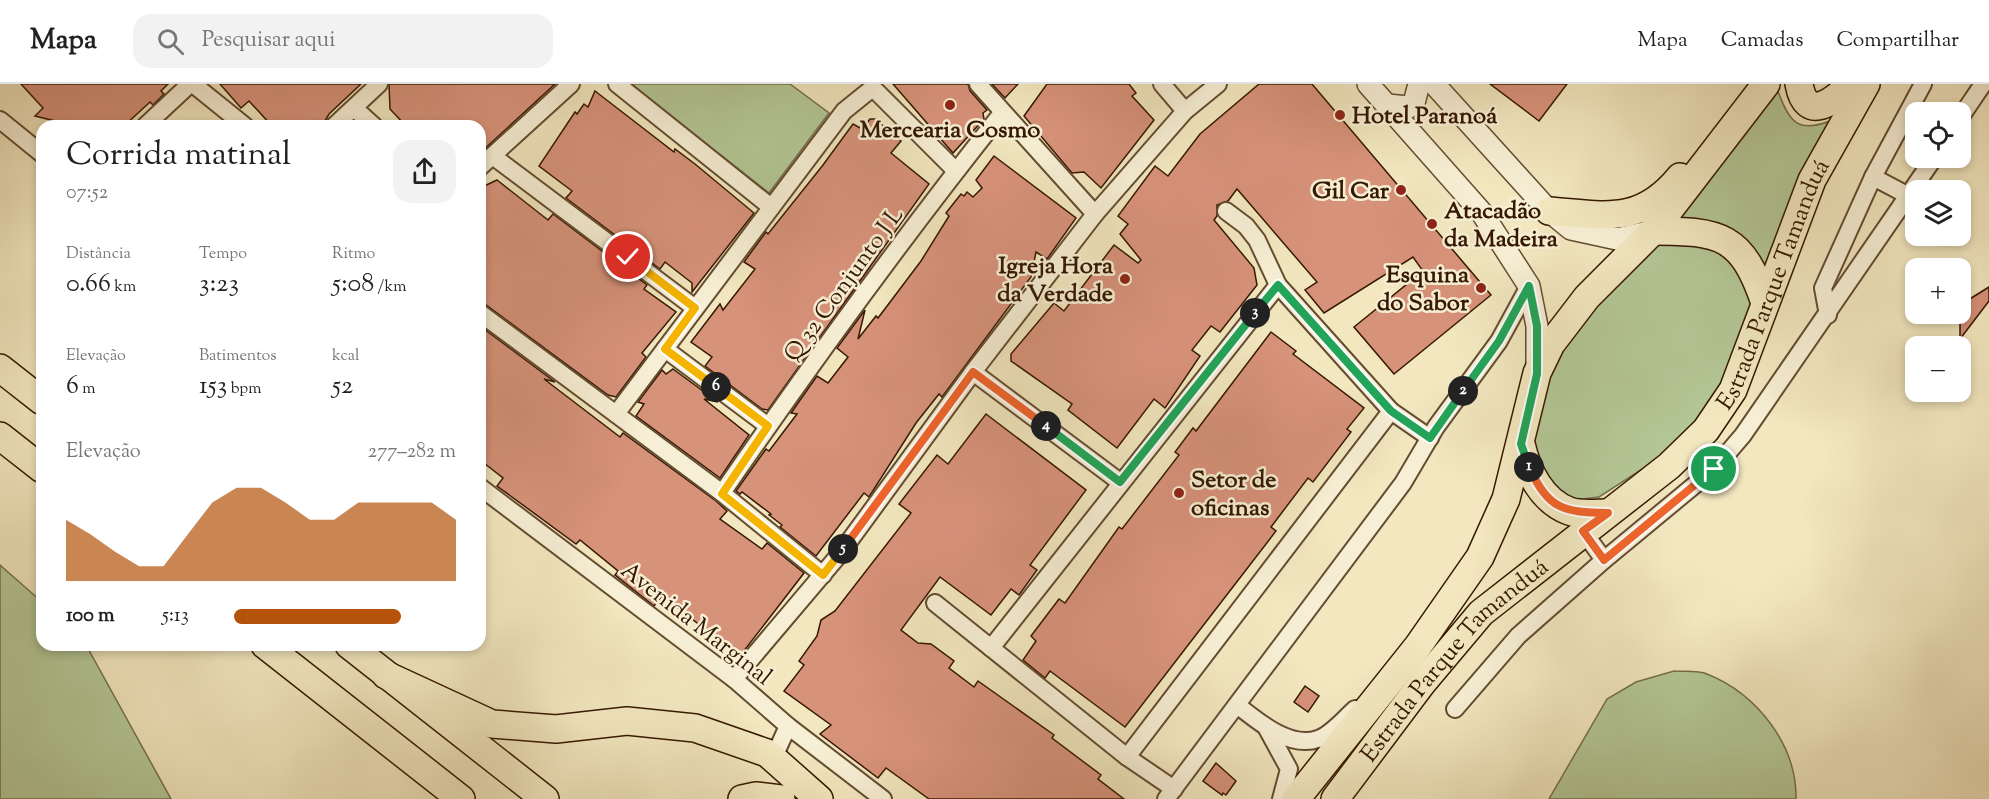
<!DOCTYPE html>
<html lang="pt">
<meta charset="utf-8">
<style>
:root{--surface:#fff;--page:#f2f2f2;--text:#222;--muted:#767676;--line:#e0e0e0;--accent:#b45309}
body{margin:0;font-family:"Sorts Mill Goudy",serif;background:var(--page);color:var(--text);height:100vh;display:flex;flex-direction:column;font-size:22px;white-space:nowrap}
*{box-sizing:border-box;margin:0}
p{font-size:20px;color:var(--muted)}
.icon{flex:none;width:33px;height:33px;fill:none;stroke:currentColor;stroke-width:2;stroke-linecap:round;stroke-linejoin:round}
.map{position:relative;flex:1;overflow:hidden}
.sheet{position:absolute;left:36px;top:36px;width:450px;height:531px;display:flex;flex-direction:column;background:var(--surface);border-radius:18px;box-shadow:0 3px 9px #0003}
.sheet>*{flex:none}
.controls{position:absolute;left:1905px;top:18px;display:grid;gap:12px}
.controls a{display:grid;place-items:center;width:66px;height:66px;border-radius:12px;background:var(--surface);box-shadow:0 3px 9px #0003;font-size:30px}
.pin{position:absolute;display:grid;place-items:center;width:51px;height:51px;color:#fff;margin:-26px;border:3px solid #fff;border-radius:50%;box-shadow:0 2px 6px #0007}
.km{position:absolute;width:30px;height:30px;margin:-15px;border-radius:50%;background:#222;color:#fff;font-size:16px;line-height:30px;text-align:center}
.round{display:grid;place-items:center;flex:none;width:63px;height:63px;border-radius:18px;background:var(--page)}
.headline{display:flex;align-items:center;justify-content:space-between;height:102px;padding:0 30px}
h1{font-size:33px;font-weight:600;line-height:45px}
.stats{display:grid;grid-template-columns:repeat(3,1fr);gap:9px;height:102px;padding:6px 30px}
.stats div{display:grid;align-content:center}
.stats b{font-size:26px;font-weight:600}
.stats small{font-size:16px;font-weight:400}
.stats p{font-size:16px}
.chart{height:168px;padding:12px 30px}
.chart p{display:flex;justify-content:space-between}
.chart svg{width:100%;height:108px;margin-top:6px;fill:var(--accent);opacity:.7}
ul{padding:0 30px;list-style:none;font-size:20px}
li{display:grid;grid-template-columns:96px 72px 1fr;align-items:center;height:45px}
li i{height:15px;border-radius:8px;background:var(--accent)}
header{display:flex;align-items:center;gap:36px;box-sizing:border-box;height:84px;padding:0 30px;background:var(--surface);border-bottom:2px solid var(--line)}
header strong{font-size:28px}
nav{display:flex;gap:33px;margin-inline-start:auto;font-size:21px}
.search{width:420px;height:54px;background:var(--page);display:flex;align-items:center;gap:15px;box-sizing:border-box;padding:0 21px;border-radius:18px;color:var(--muted);font-size:22px}
.map>svg:first-child{display:block}
.green{fill:#b4c796;stroke:#74704b;stroke-width:1.5}
.building{fill:#d7927a;stroke:#351800;stroke-width:1.5}
.lines{fill:none;stroke-linecap:round;stroke-linejoin:round}
.minor-casing{stroke:#644c30;stroke-width:20}
.tertiary-casing{stroke:#644c30;stroke-width:24}
.primary-casing{stroke:#351800;stroke-width:30}
.minor{stroke:#f7efd5;stroke-width:16}
.tertiary{stroke:#f7efd5;stroke-width:21}
.primary{stroke:#f2e7bf;stroke-width:27}
.split-1-casing{stroke:#fff;stroke-width:12}
.split-2-casing{stroke:#fff;stroke-width:12}
.split-3-casing{stroke:#fff;stroke-width:12}
.split-4-casing{stroke:#fff;stroke-width:12}
.split-5-casing{stroke:#fff;stroke-width:12}
.split-6-casing{stroke:#fff;stroke-width:12}
.split-7-casing{stroke:#fff;stroke-width:12}
.split-1{stroke:#f0652b;stroke-width:8}
.split-2{stroke:#22a559;stroke-width:8}
.split-3{stroke:#22a559;stroke-width:8}
.split-4{stroke:#22a559;stroke-width:8}
.split-5{stroke:#f0652b;stroke-width:8}
.split-6{stroke:#f5b400;stroke-width:8}
.split-7{stroke:#f5b400;stroke-width:8}
.poi-dot{fill:#8f2418;stroke:#f7efd5;stroke-width:2}
.labels{text-anchor:middle;stroke-width:5;stroke-linejoin:round;paint-order:stroke}
.poi-label{font-size:24px;font-weight:bold;fill:#351800;stroke:#f7efd5;text-anchor:start}
.street-label{font-size:24px;fill:#351800;stroke:#f7efd5}
</style>
<header>
<strong>Mapa</strong>
<div class="search"><svg class="icon" aria-label="search" viewBox="0 0 24 24"><circle cx="10" cy="10" r="6"/><path d="M15 15l6 6"/></svg>Pesquisar aqui</div>
<nav><a>Mapa</a><a>Camadas</a><a>Compartilhar</a></nav>
</header>
<div class="map">
<svg width="1989" height="715" viewBox="0 0 1989 715">
<rect width="100%" height="100%" fill="#f2e7bf"/>
<filter id="stains"><feTurbulence type="fractalNoise" baseFrequency=".00333" numOctaves="4"/><feColorMatrix values="0 0 0 0 .2 0 0 0 0 .09 0 0 0 0 .02 0 0 0 .5 -.17"/></filter>
<radialGradient id="worn" r=".72"><stop offset=".6" stop-color="#630" stop-opacity="0"/><stop offset="1" stop-color="#630" stop-opacity=".3"/></radialGradient>
<g class="green">
<path d="M 629,0 L 790,0 L 829,29 L 769,109 Z"/>
<path d="M 1778,7 C 1790,41 1800,50 1835,35 L 1760,190 L 1674,139 Z"/>
<path d="M 1653,154 L 1694,154 L 1740,178 L 1756,222 L 1725,301 L 1698,339 L 1661,373 L 1599,413 L 1574,416 L 1544,398 L 1526,362 L 1557,265 Z"/>
<path d="M 0,481 L 42,518 L 42,561 L 86,561 L 171,715 L 0,715 Z"/>
<path d="M 1674,587 C 1684,588 1698,586 1707,590 C 1757,610 1797,661 1796,715 L 1549,715 L 1607,615 L 1636,598 Z"/>
</g>
<g class="building">
<path d="M 21,0 L 168,0 L 161,7 L 164,10 L 153,21 L 150,18 L 124,42 L 50,42 L 55,37 L 35,32 L 43,24 Z"/>
<path d="M 220,0 L 361,0 L 329,30 L 322,42 L 272,42 L 249,17 L 241,24 Z"/>
<path d="M 389,0 L 555,0 L 480,69 L 480,42 L 406,42 L 390,25 Z"/>
<path d="M 893,0 L 968,0 L 970,7 L 987,26 L 983,29 L 984,35 L 953,69 Z"/>
<path d="M 992,0 L 1018,0 L 1005,14 Z"/>
<path d="M 1047,0 L 1129,0 L 1136,9 L 1132,12 L 1154,36 L 1101,104 L 1084,88 L 1072,89 L 1024,32 Z"/>
<path d="M 1259,0 L 1312,0 L 1491,211 L 1394,290 L 1354,243 L 1423,187 L 1413,173 L 1324,229 L 1305,206 L 1317,198 L 1237,105 L 1228,117 L 1217,121 L 1217,132 L 1214,136 L 1254,184 L 1257,201 L 1220,248 L 1211,242 L 1192,266 L 1200,272 L 1165,324 L 1154,315 L 1117,364 L 1068,326 L 1072,320 L 1011,277 L 1011,270 L 1054,219 L 1064,227 L 1114,161 L 1138,179 L 1141,176 L 1120,150 L 1128,140 L 1118,132 L 1155,82 L 1168,92 L 1200,50 Z"/>
<path d="M 1490,0 L 1567,0 L 1539,37 Z"/>
<path d="M 595,7 L 674,68 L 675,65 L 695,80 L 754,129 L 692,208 L 692,199 L 665,178 L 660,185 L 566,114 L 572,107 L 539,82 L 575,28 L 577,30 L 584,20 L 588,23 Z"/>
<path d="M 870,35 L 875,35 L 901,57 L 891,69 L 929,100 L 768,326 L 762,325 L 705,282 L 712,273 L 691,258 L 720,220 L 723,226 L 755,185 L 744,178 L 766,148 L 768,150 L 823,81 L 853,40 L 862,45 Z"/>
<path d="M 994,72 L 1076,134 L 1047,175 L 1036,168 L 1031,193 L 942,313 L 939,310 L 916,339 L 869,413 L 864,409 L 816,472 L 780,443 L 782,441 L 769,431 L 771,430 L 742,408 L 740,410 L 736,407 L 766,365 L 769,367 L 797,330 L 791,329 L 817,292 L 828,299 L 848,273 L 837,264 L 865,226 L 858,255 L 876,232 L 878,234 L 921,177 L 949,132 L 946,129 L 961,110 L 964,112 L 967,108 L 973,113 L 982,104 L 976,96 Z"/>
<path d="M 497,96 L 548,136 L 553,130 L 647,201 L 644,205 L 676,228 L 642,269 L 646,273 L 616,313 L 608,311 L 486,221 L 480,219 L 480,104 Z"/>
<path d="M 1989,203 L 1989,217 L 1960,255 L 1960,221 Z"/>
<path d="M 480,242 L 555,298 L 544,295 L 620,353 L 623,349 L 716,417 L 727,427 L 720,435 L 762,465 L 767,459 L 804,489 L 740,572 L 662,512 L 654,522 L 615,491 L 618,487 L 580,456 L 576,460 L 497,402 L 503,394 L 480,376 Z"/>
<path d="M 1271,248 L 1296,267 L 1293,270 L 1364,324 L 1347,345 L 1351,348 L 1313,398 L 1308,394 L 1271,443 L 1276,447 L 1125,643 L 1050,587 L 1045,594 L 1023,576 L 1036,557 L 1031,552 L 1059,515 L 1065,519 L 1119,443 L 1122,445 L 1179,371 L 1175,368 L 1193,344 L 1196,347 Z"/>
<path d="M 673,285 L 718,318 L 704,315 L 749,351 L 720,394 L 636,332 L 644,320 L 638,318 L 662,286 L 666,290 Z"/>
<path d="M 986,330 L 1086,406 L 1030,481 L 1037,486 L 1019,511 L 1011,505 L 991,531 L 940,493 L 901,546 L 918,559 L 931,560 L 954,577 L 949,584 L 974,603 L 978,597 L 1054,651 L 1052,654 L 1101,691 L 1098,695 L 1124,715 L 929,715 L 886,684 L 878,694 L 820,650 L 831,641 L 784,607 L 804,581 L 799,577 L 817,552 L 821,536 L 835,527 L 911,429 L 899,420 L 937,371 L 948,380 Z"/>
<path d="M 1305,602 L 1319,612 L 1308,628 L 1294,618 Z"/>
<path d="M 1216,679 L 1236,697 L 1226,711 L 1223,709 L 1222,711 L 1203,697 Z"/>
</g>
<g class="lines">
<defs>
<g id="minor">
<path d="M 193,0 L 245,42"/>
<path d="M 617,0 L 771,123"/>
<path d="M 978,0 L 1095,130"/>
<path d="M 1162,0 L 1185,27"/>
<path d="M 354,24 L 374,42"/>
<path d="M 1960,34 L 1983,0"/>
<path d="M 0,36 L 42,70"/>
<path d="M 145,42 L 190,0"/>
<path d="M 334,42 L 379,0"/>
<path d="M 494,73 L 695,224"/>
<path d="M 480,83 L 571,0"/>
<path d="M 1873,93 L 1909,112"/>
<path d="M 1226,127 L 1246,142 L 1257,156 L 1278,201 L 1391,327 L 1430,354"/>
<path d="M 480,229 L 722,409 L 823,491"/>
<path d="M 1828,231 L 1823,204 L 1873,93 L 1923,0"/>
<path d="M 665,265 L 768,342"/>
<path d="M 973,288 L 1120,398"/>
<path d="M 616,330 L 844,27 L 870,6 L 876,7 L 956,87"/>
<path d="M 480,403 L 734,595 L 788,642 L 883,715"/>
<path d="M 722,409 C 811,280 904,152 1002,29"/>
<path d="M 1583,447 L 1604,476"/>
<path d="M 935,519 L 1127,673 L 1174,705"/>
<path d="M 991,564 L 1278,201"/>
<path d="M 734,595 L 839,471 L 973,288 L 1095,130 L 1185,27 L 1218,0"/>
<path d="M 1237,621 C 1258,637 1289,665 1318,655 C 1331,651 1345,634 1355,625"/>
<path d="M 1455,625 L 1518,552 L 1604,476 L 1714,385 L 1743,351 L 1934,74"/>
<path d="M 1266,643 L 1289,685 L 1281,715"/>
<path d="M 767,669 L 778,664 L 788,642"/>
<path d="M 1127,673 L 1391,327"/>
<path d="M 1166,715 L 1403,399 L 1436,343 L 1499,257 L 1529,202"/>
</g>
<g id="tertiary">
<path d="M 1368,0 L 1482,129 L 1529,202 L 1537,242 L 1537,287"/>
<path d="M 1434,0 L 1549,127 L 1571,145 L 1617,155 L 1653,147"/>
<path d="M 1387,21 L 1409,23 L 1414,19 L 1419,0"/>
</g>
<g id="primary">
<path d="M 1799,0 C 1806,40 1834,17 1851,0"/>
<path d="M 1549,127 C 1604,131 1640,142 1680,93"/>
<path d="M 1653,147 C 1721,147 1742,151 1765,219"/>
<path d="M 0,284 L 42,317"/>
<path d="M 0,352 L 42,385"/>
<path d="M 1521,360 C 1527,387 1542,417 1569,427 C 1580,431 1596,429 1607,429"/>
<path d="M 265,561 L 461,715"/>
<path d="M 349,561 L 545,715"/>
<path d="M 386,591 L 492,640 L 556,645 L 627,637 L 695,644 L 767,669 L 819,715"/>
<path d="M 742,715 L 756,712 L 781,715"/>
<path d="M 1296,715 L 1418,562 L 1480,473 L 1506,415 L 1537,289 L 1551,260 L 1587,213 L 1653,147 L 1766,0"/>
<path id="s1" d="M 1335,715 L 1423,598 L 1481,529 L 1669,382 L 1706,346 L 1733,306 L 1812,96 L 1866,0"/>
</g>
</defs>
<use href="#minor" class="minor-casing"/>
<use href="#tertiary" class="tertiary-casing"/>
<use href="#primary" class="primary-casing"/>
<use href="#minor" class="minor"/>
<use href="#tertiary" class="tertiary"/>
<use href="#primary" class="primary"/>
</g>
<g class="lines">
<defs>
<path id="split-1" d="M 1529,383 C 1549,426 1563,428 1608,429 L 1583,447 L 1604,476 L 1714,385"/>
<path id="split-2" d="M 1463,307 L 1499,257 L 1529,202 L 1537,242 L 1537,290 L 1521,360 L 1529,383"/>
<path id="split-3" d="M 1255,229 L 1278,201 L 1391,327 L 1430,354 L 1463,307"/>
<path id="split-4" d="M 1046,342 L 1120,398 L 1255,229"/>
<path id="split-5" d="M 843,465 L 973,288 L 1046,342"/>
<path id="split-6" d="M 716,303 L 768,342 L 722,410 L 823,491 L 843,465"/>
<path id="split-7" d="M 628,173 L 695,224 L 665,265 L 716,303"/>
</defs>
<use href="#split-1" class="split-1-casing"/>
<use href="#split-2" class="split-2-casing"/>
<use href="#split-3" class="split-3-casing"/>
<use href="#split-4" class="split-4-casing"/>
<use href="#split-5" class="split-5-casing"/>
<use href="#split-6" class="split-6-casing"/>
<use href="#split-7" class="split-7-casing"/>
<use href="#split-1" class="split-1"/>
<use href="#split-2" class="split-2"/>
<use href="#split-3" class="split-3"/>
<use href="#split-4" class="split-4"/>
<use href="#split-5" class="split-5"/>
<use href="#split-6" class="split-6"/>
<use href="#split-7" class="split-7"/>
</g>
<g class="poi-dot">
<circle cx="950" cy="21" r="6"/>
<circle cx="1340" cy="31" r="6"/>
<circle cx="1401" cy="106" r="6"/>
<circle cx="1432" cy="140" r="6"/>
<circle cx="1125" cy="195" r="6"/>
<circle cx="1481" cy="204" r="6"/>
<circle cx="1179" cy="409" r="6"/>
</g>
<g class="labels">
<g class="poi-label">
<text x="1352" y="39">Hotel Paranoá</text>
<text x="950" y="53" text-anchor="middle">Mercearia Cosmo</text>
<text x="1389" y="114" text-anchor="end">Gil Car</text>
<text x="1444" y="134">Atacadão<tspan x="1444" dy="28">da Madeira</tspan></text>
<text x="1113" y="189" text-anchor="end">Igreja Hora<tspan x="1113" dy="28">da Verdade</tspan></text>
<text x="1469" y="198" text-anchor="end">Esquina<tspan x="1469" dy="28">do Sabor</tspan></text>
<text x="1191" y="403">Setor de<tspan x="1191" dy="28">oficinas</tspan></text>
</g>
<g class="street-label">
<text dy="8" stroke="none"><textPath href="#s1" startOffset="688">Estrada Parque Tamanduá</textPath></text>
<text transform="translate(843 200) rotate(-54)" y="8">Q 32 Conjunto J L</text>
<text transform="translate(697 539) rotate(38)" y="8">Avenida Marginal</text>
<text dy="8" stroke="none"><textPath href="#s1" startOffset="184">Estrada Parque Tamanduá</textPath></text>
</g>
</g>
<rect width="100%" height="100%" filter="url(#stains)"/>
<rect width="100%" height="100%" fill="url(#worn)"/>
</svg>
<div class="controls">
<a><svg class="icon" aria-label="locate" viewBox="0 0 24 24"><circle cx="12" cy="12" r="6"/><path d="M12 2v4M12 18v4M2 12h4M18 12h4"/></svg></a>
<a><svg class="icon" aria-label="layers" viewBox="0 0 24 24"><path d="M12 4l9 5-9 5-9-5zM3 14l9 5 9-5"/></svg></a>
<a>+</a>
<a>−</a>
</div>
<div class="pin" style="left:1714px;top:385px;background:#1e9e55"><svg class="icon" aria-label="arrive" viewBox="0 0 24 24"><path d="M6 21V4h12l-3 4 3 4H6"/></svg></div>
<div class="pin" style="left:628px;top:173px;background:#d93025"><svg class="icon" aria-label="check" viewBox="0 0 24 24"><path d="M5 12l5 5 9-10"/></svg></div>
<b class="km" style="left:1529px;top:383px">1</b>
<b class="km" style="left:1463px;top:307px">2</b>
<b class="km" style="left:1255px;top:229px">3</b>
<b class="km" style="left:1046px;top:342px">4</b>
<b class="km" style="left:843px;top:465px">5</b>
<b class="km" style="left:716px;top:303px">6</b>
<section class="sheet">
<div class="headline"><div><h1>Corrida matinal</h1><p>07:52</p></div><a class="round"><svg class="icon" aria-label="share" viewBox="0 0 24 24"><path d="M12 15V3M7 8l5-5 5 5M5 13v7h14v-7"/></svg></a></div>
<div class="stats">
<div><p>Distância</p><b>0.66<small> km</small></b></div>
<div><p>Tempo</p><b>3:23</b></div>
<div><p>Ritmo</p><b>5:08<small> /km</small></b></div>
</div>
<div class="stats">
<div><p>Elevação</p><b>6<small> m</small></b></div>
<div><p>Batimentos</p><b>153<small> bpm</small></b></div>
<div><p>kcal</p><b>52</b></div>
</div>
<div class="chart"><p><span>Elevação</span>277–282 m</p>
<svg viewBox="0 0 160 44" preserveAspectRatio="none"><path d="M0 44V19L10 25L20 32L30 38L40 38L50 25L60 12L70 6L80 6L90 12L100 19L110 19L120 12L130 12L140 12L150 12L160 19V44z"/></svg>
</div>
<ul>
<li><b>100 m</b>5:13<i style="width:75%"></i></li>
</ul>
</section>
</div>
